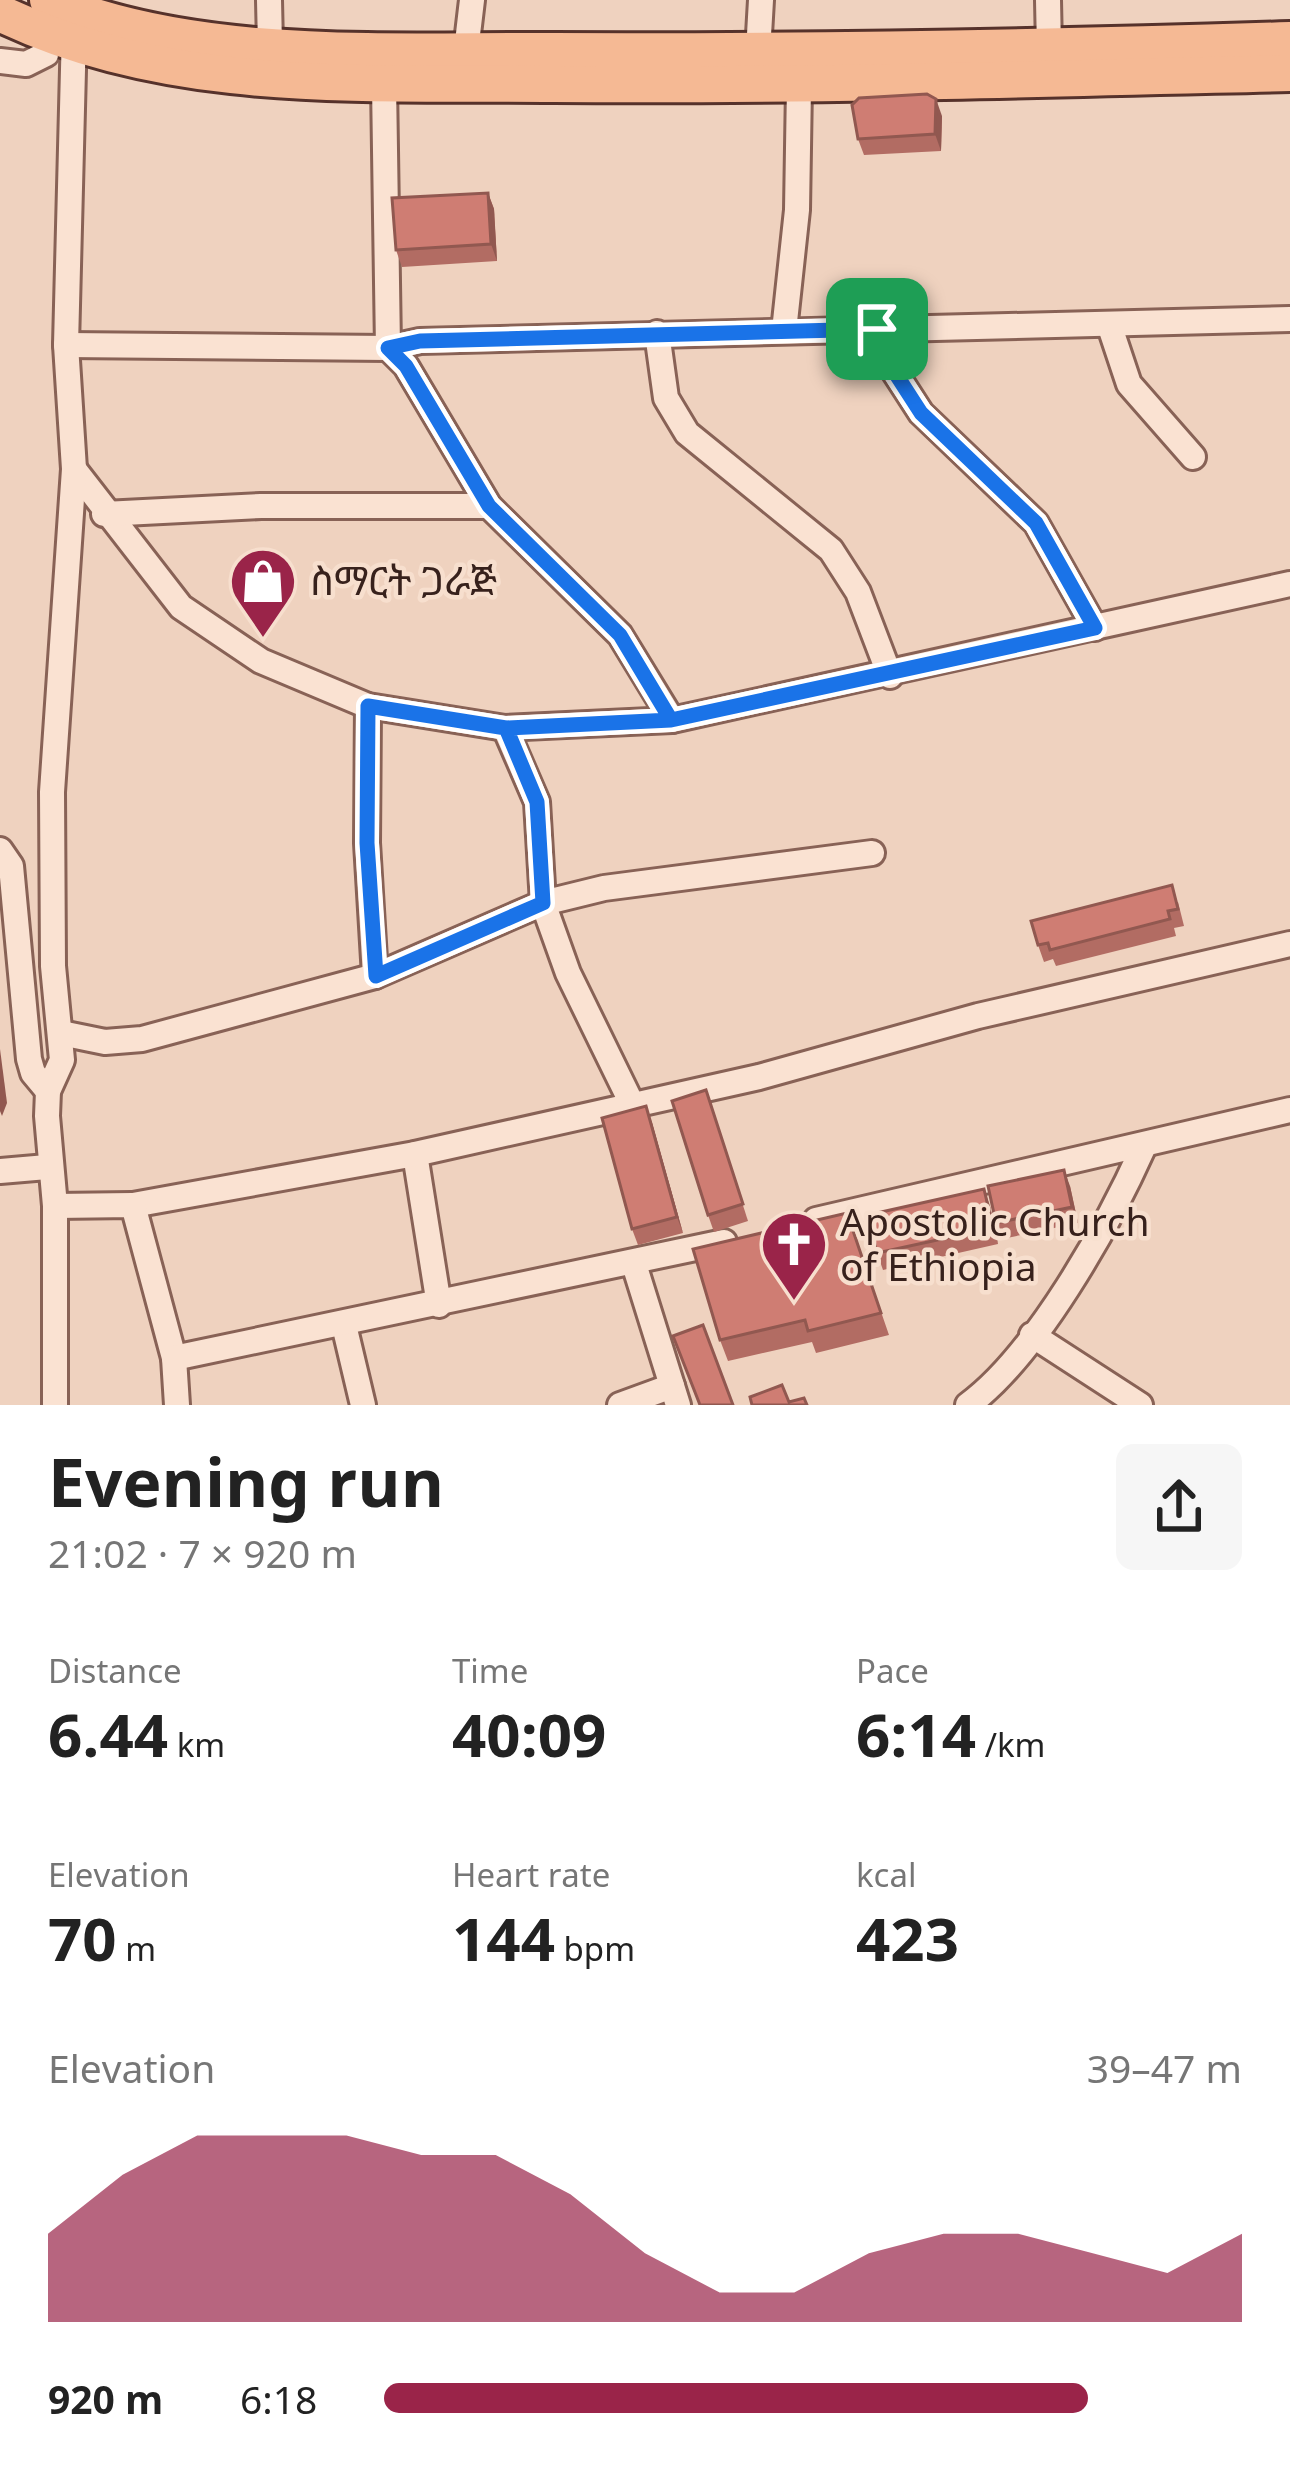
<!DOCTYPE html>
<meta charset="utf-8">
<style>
:root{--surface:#fff;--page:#f6f6f6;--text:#222;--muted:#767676;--accent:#9a2449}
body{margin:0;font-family:Georgia,"Noto Sans Ethiopic",serif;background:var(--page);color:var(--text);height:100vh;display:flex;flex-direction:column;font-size:45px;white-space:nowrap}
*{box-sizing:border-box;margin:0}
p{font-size:39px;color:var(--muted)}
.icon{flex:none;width:66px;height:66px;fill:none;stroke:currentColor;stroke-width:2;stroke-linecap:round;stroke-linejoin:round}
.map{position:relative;height:1405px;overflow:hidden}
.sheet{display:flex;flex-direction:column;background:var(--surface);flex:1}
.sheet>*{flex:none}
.pin{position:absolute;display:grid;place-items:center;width:102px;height:102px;color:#fff;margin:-51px;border-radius:24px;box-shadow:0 6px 18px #0006}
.round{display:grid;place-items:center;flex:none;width:126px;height:126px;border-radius:18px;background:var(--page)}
.overview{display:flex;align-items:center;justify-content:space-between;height:204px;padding:0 48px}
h1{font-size:66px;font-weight:700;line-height:90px}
.stats{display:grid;grid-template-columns:repeat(3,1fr);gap:18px;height:204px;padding:12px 48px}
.stats div{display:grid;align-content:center}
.stats b{font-size:60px;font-weight:700}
.stats small{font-size:33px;font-weight:400}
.stats p{font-size:33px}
.chart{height:336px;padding:24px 48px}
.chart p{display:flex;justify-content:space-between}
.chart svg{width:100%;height:216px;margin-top:12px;fill:var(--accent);opacity:.7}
ul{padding:0 48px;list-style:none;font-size:39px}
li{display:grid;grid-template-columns:192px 144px 1fr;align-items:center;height:90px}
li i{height:30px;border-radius:15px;background:var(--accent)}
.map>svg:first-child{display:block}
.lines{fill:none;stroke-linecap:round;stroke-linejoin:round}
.minor-casing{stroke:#886256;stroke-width:30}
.primary-casing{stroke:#56322b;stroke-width:42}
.minor{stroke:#fae2d2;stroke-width:24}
.primary{stroke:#f5b994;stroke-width:36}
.wall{fill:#b26c63}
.shaded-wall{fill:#915850}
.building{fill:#cf7d73;stroke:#915850;stroke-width:3}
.route-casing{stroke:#fff;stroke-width:24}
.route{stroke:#1a73e8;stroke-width:15}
.labels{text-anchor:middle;stroke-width:9;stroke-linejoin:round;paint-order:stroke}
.poi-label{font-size:39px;fill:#37211c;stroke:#f7dfce;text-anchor:start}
</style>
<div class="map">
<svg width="1290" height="1405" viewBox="0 0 1290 1405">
<rect width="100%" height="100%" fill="#efd2bf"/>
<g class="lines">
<defs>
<g id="minor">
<path d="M 269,0 L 270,45"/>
<path d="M 1048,0 L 1049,48"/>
<path d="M 466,51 L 472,0"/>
<path d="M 758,52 L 761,0"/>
<path d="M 0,61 L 26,64 L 46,54 L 44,34"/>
<path d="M 384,84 L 388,348 L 406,366 L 489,506 L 620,635 L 672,720"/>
<path d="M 1109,324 L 1129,384 L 1193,457"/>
<path d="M 877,329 L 890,365 L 921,413 L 1036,523 L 1095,628"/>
<path d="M 784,331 L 797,210 L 799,86"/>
<path d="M 657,333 L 666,398 L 687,433 L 831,550 L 858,592 L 890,676"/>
<path d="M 66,345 L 388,348 L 420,341 L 1290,319"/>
<path d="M 74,469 L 181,607 L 261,661 L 368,706 L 505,728 L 672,720 L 1290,584"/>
<path d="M 104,514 L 261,506 L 489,506"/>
<path d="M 368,706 L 367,843 L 375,976"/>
<path d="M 505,728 L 537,802 L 543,903 L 568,973 L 632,1104"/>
<path d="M 0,850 L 11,866 L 29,1059 L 33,1073 L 48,1091"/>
<path d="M 61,1033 L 105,1042 L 142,1039 L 375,976 L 543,903 L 604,888 L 872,853"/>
<path d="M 415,1154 L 439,1305"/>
<path d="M 0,1171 L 47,1167"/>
<path d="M 133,1205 L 415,1154 L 759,1077 L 978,1016 L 1290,944"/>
<path d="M 55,1206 L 133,1205 L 174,1358 L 177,1405"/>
<path d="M 816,1220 L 1290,1110"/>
<path d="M 634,1264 L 678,1405"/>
<path d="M 344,1325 L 363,1405"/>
<path d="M 1032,1335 L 1140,1405"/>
<path d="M 174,1358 L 724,1242"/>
<path d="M 55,1405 L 55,1206 L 47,1116 L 48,1091 L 62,1060 L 53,966 L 52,792 L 74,469 L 66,345 L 74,30"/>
<path d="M 620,1405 L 672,1386"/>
<path d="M 968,1405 C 1036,1355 1108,1226 1143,1148"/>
</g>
<g id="primary">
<path d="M 48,0 C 198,63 392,50 552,51 C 798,52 1044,48 1290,40"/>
<path d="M 0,13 C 171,96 369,82 554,84 C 799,86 1044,79 1290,73"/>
</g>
</defs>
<use href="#minor" class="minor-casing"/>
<use href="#primary" class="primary-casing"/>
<use href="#minor" class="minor"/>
<use href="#primary" class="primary"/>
</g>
<g class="wall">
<path d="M 942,116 L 941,151 L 864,155 L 858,139 Z"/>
<path d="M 488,193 L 494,209 L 497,261 L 402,267 L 396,250 Z"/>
<path d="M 1178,902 L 1184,926 L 1174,928 L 1176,936 L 1056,966 L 1053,959 L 1044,962 L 1038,945 Z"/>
<path d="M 706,1090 L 748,1221 L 714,1232 L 708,1215 Z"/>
<path d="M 652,1123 L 683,1233 L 638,1245 L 632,1229 Z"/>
<path d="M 1070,1186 L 1078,1223 L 1002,1239 L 996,1223 Z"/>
<path d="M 990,1206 L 998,1244 L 883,1270 L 877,1253 Z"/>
<path d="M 847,1213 L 889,1335 L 816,1353 L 812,1342 L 728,1361 L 720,1340 Z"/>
</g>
<g class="shaded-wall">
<path d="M 936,99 L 942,116 L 941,151 L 935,134 Z"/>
<path d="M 488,193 L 494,209 L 497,261 L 491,244 Z"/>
<path d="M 0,1049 L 7,1103 L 2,1116 L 0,1111 Z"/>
<path d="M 646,1106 L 652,1123 L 683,1233 L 677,1217 Z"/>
<path d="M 1064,1170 L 1070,1186 L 1078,1223 L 1072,1207 Z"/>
<path d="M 984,1189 L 990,1206 L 998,1244 L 993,1228 Z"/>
</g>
<g class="building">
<path d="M 927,94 L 936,99 L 935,134 L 858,139 L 852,105 L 859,98 Z"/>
<path d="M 488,193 L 491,244 L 396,250 L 392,198 Z"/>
<path d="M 1172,885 L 1178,909 L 1168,911 L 1170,919 L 1050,950 L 1048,943 L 1038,945 L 1031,921 Z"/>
<path d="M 706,1090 L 743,1204 L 708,1215 L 672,1101 Z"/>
<path d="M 646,1106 L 677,1217 L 632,1229 L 602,1118 Z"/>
<path d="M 1064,1170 L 1072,1207 L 996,1223 L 988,1186 Z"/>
<path d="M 984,1189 L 993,1228 L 877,1253 L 868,1215 Z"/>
<path d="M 847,1213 L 881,1313 L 808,1331 L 805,1320 L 720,1340 L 693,1249 Z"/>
<path d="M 703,1325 L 733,1405 L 700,1405 L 673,1336 Z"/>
<path d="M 782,1385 L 789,1402 L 804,1398 L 807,1405 L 752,1405 L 750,1397 Z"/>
</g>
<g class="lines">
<defs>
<path id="route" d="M 877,329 L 890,365 L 921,413 L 1036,523 L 1095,628 L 671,720 L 506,728 L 368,706 L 367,843 L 376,976 L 543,903 L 537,802 L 506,728 L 671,720 L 620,635 L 489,506 L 406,366 L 388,348 L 420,341 L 877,329"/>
</defs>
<use href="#route" class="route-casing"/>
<use href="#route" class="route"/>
</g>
<defs>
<symbol id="shop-pin" viewBox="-11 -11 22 30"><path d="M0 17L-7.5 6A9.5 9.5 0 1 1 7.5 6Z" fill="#9a2449" stroke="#f7dfce"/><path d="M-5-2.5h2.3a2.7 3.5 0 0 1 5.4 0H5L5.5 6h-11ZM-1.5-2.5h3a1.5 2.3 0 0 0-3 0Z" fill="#fff"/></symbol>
<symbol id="church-pin" viewBox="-11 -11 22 30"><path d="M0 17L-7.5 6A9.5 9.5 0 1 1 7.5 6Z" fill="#9a2449" stroke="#f7dfce"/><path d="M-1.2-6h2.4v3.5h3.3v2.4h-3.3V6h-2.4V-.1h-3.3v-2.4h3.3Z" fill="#fff"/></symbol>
</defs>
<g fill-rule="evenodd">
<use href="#shop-pin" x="225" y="543" width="76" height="104"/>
<use href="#church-pin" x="756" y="1206" width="76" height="104"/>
</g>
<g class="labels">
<g class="poi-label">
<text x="310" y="595">ስማርት ጋራጅ</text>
<text x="840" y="1236">Apostolic Church<tspan x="840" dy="45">of Ethiopia</tspan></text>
</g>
</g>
</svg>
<div class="pin" style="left:877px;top:329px;background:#1e9e55"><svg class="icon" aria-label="arrive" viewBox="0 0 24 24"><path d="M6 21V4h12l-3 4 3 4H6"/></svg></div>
</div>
<section class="sheet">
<div class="overview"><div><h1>Evening run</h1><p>21:02 · 7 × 920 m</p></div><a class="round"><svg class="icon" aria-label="share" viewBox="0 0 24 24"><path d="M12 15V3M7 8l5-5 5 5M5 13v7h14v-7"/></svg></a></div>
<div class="stats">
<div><p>Distance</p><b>6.44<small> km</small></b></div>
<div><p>Time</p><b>40:09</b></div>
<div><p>Pace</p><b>6:14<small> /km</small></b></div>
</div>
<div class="stats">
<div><p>Elevation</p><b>70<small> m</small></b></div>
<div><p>Heart rate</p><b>144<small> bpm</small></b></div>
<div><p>kcal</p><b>423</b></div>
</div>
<div class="chart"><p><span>Elevation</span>39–47 m</p>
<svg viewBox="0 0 160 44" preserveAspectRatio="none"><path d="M0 44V26L10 14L20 6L30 6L40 6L50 10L60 10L70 18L80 30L90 38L100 38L110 30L120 26L130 26L140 30L150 34L160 26V44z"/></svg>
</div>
<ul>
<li><b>920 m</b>6:18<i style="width:82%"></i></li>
</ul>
</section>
